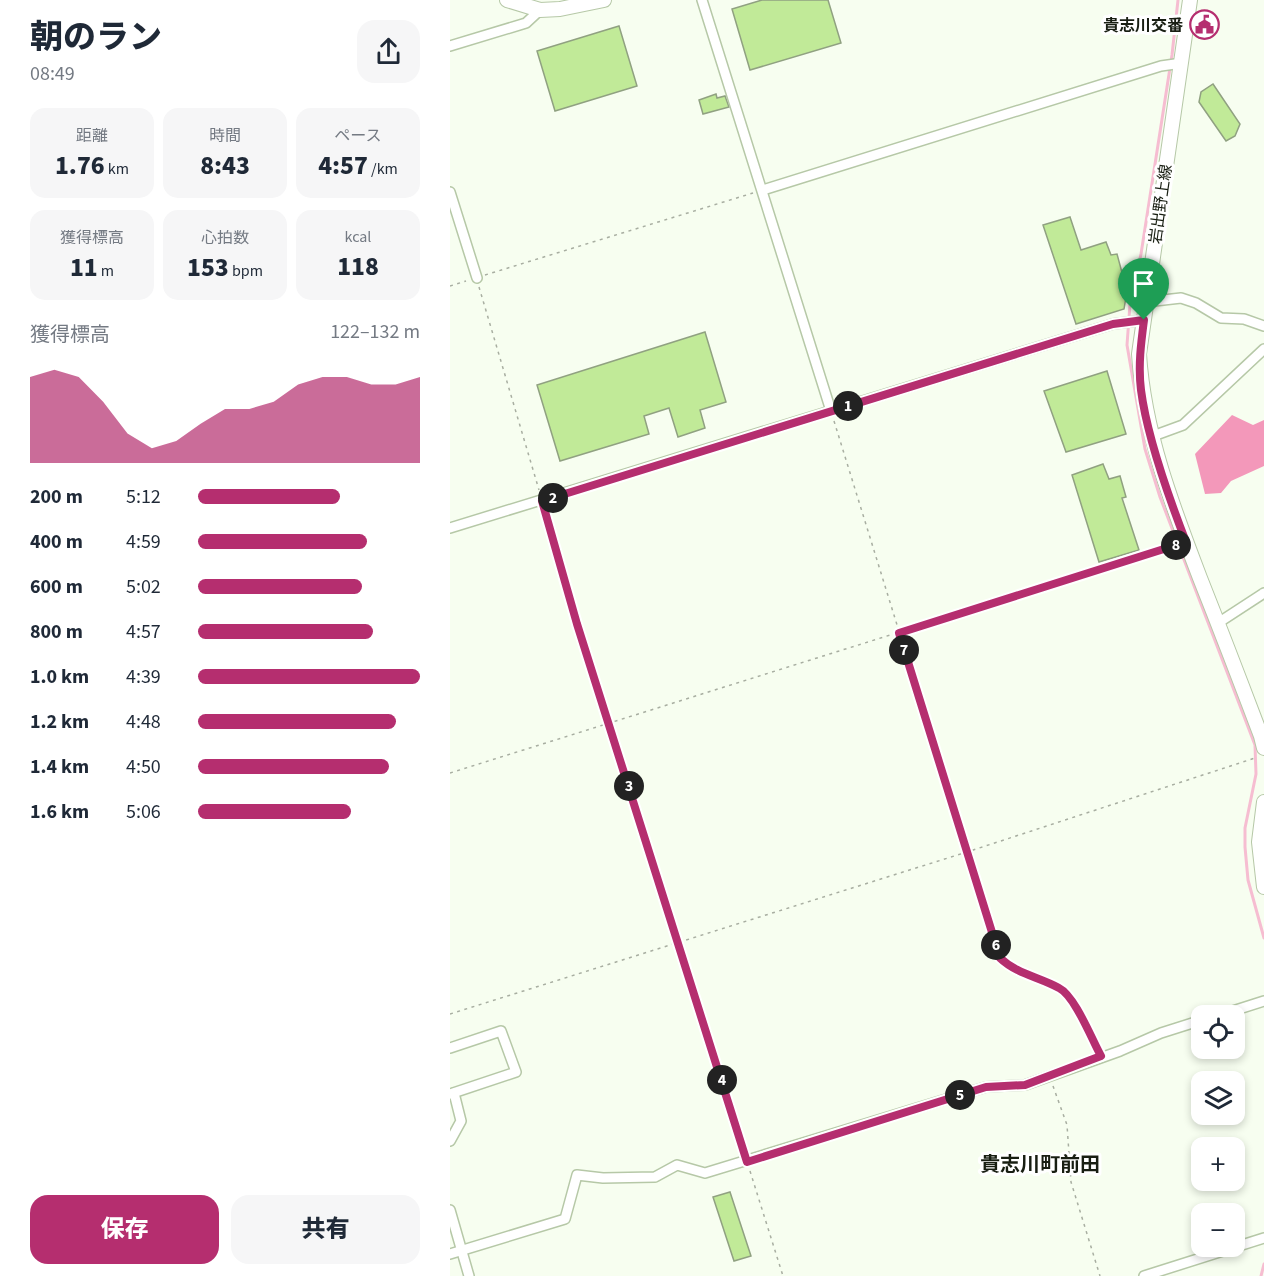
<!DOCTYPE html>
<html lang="ja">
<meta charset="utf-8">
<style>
:root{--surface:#fff;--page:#f6f6f7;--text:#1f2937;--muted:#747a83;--accent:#b52e6f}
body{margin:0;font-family:"Source Sans 3","Noto Sans JP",sans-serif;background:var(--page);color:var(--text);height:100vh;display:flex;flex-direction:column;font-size:22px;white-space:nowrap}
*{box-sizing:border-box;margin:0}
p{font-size:20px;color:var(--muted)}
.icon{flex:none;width:33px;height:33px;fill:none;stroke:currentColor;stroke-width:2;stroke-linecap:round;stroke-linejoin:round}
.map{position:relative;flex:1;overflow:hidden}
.panel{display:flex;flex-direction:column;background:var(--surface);width:450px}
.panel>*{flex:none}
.tools{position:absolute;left:741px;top:1005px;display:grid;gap:12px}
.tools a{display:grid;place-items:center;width:54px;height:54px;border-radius:12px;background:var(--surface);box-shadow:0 3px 9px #0003;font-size:30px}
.pin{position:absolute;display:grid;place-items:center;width:51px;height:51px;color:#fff;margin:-62px -26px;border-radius:50% 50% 50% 0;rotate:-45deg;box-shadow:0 0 6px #0007}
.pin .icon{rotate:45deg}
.km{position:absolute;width:30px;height:30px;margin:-15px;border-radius:50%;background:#222;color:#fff;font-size:16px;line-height:30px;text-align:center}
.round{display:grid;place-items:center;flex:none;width:63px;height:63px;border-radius:18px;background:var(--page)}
.head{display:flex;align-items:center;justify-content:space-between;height:102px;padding:0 30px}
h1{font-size:33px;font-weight:800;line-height:45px}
.stats{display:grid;grid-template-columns:repeat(3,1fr);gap:9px;height:102px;padding:6px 30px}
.stats div{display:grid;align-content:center;border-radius:15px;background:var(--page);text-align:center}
.stats b{font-size:26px;font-weight:800}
.stats small{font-size:16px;font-weight:400}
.stats p{font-size:16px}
.chart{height:168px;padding:12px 30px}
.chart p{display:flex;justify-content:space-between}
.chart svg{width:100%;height:108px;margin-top:6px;fill:var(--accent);opacity:.7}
.button{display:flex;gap:12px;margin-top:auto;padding:12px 30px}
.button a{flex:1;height:69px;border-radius:18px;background:var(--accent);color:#fff;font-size:24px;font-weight:800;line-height:69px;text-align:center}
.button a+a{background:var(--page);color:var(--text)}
ul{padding:0 30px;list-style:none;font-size:20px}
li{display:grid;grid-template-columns:96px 72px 1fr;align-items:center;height:45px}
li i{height:15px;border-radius:8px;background:var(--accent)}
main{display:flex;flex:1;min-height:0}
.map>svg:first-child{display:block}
.forest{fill:#f398ba}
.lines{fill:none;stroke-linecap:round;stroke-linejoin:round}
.stream{stroke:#f6bdd1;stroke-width:3}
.building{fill:#c1ea98;stroke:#90a181;stroke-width:1.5}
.street-casing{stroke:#b6c8a7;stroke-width:12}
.primary-casing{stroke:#b6c8a7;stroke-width:16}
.path{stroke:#a8aea1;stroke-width:1.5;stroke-dasharray:3 4.5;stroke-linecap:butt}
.street{stroke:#fff;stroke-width:9}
.primary{stroke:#fff;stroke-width:14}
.route-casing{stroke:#fff;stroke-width:12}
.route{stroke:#b52e6f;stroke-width:8}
.labels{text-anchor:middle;stroke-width:6;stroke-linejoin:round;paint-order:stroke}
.poi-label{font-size:16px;font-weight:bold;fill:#181e12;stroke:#fff;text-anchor:end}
.street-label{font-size:16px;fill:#181e12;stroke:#fff}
.quarter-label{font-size:20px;font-weight:bold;fill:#181e12;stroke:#fff}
</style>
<main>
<section class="panel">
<div class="head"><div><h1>朝のラン</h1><p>08:49</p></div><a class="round"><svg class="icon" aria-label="share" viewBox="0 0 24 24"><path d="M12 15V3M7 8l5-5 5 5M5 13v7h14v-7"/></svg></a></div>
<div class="stats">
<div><p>距離</p><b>1.76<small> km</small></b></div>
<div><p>時間</p><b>8:43</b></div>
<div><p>ペース</p><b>4:57<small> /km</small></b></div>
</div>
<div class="stats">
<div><p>獲得標高</p><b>11<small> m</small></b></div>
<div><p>心拍数</p><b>153<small> bpm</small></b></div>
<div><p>kcal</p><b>118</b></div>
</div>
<div class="chart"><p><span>獲得標高</span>122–132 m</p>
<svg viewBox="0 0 160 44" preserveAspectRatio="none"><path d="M0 44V9L10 6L20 9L30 19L40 32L50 38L60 35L70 28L80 22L90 22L100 19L110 12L120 9L130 9L140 12L150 12L160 9V44z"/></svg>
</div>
<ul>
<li><b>200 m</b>5:12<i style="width:64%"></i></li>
<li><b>400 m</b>4:59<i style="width:76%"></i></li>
<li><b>600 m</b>5:02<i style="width:74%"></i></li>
<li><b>800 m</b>4:57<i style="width:79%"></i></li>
<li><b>1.0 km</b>4:39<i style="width:100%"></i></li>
<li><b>1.2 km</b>4:48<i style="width:89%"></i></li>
<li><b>1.4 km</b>4:50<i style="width:86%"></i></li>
<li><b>1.6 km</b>5:06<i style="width:69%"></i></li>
</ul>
<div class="button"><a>保存</a><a>共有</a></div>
</section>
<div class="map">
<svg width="814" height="1276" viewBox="0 0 814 1276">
<rect width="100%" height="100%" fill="#f7fef0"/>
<path class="forest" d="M 782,415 L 803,425 L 814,420 L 814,466 L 781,481 L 771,493 L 755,494 L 745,454 Z"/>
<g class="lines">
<g class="stream">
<path d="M 728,0 L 722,55 L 691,254 L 680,304 L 677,345 L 695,449 L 710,497 L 805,745 L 806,774 L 795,828 L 795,847 L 798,880 L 814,938"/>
<path d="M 811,1276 L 814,1264"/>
</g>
</g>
<g class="building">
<path d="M 312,0 L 378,0 L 391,43 L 300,70 L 282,9 Z"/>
<path d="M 747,15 L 761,17 L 757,37 L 747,35 L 749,25 L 746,24 Z"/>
<path d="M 169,26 L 187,86 L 105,111 L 87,51 Z"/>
<path d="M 763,84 L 790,124 L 785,136 L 776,141 L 749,102 L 751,92 Z"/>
<path d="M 266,94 L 267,98 L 275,96 L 279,107 L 253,114 L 249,100 Z"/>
<path d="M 620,217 L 631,250 L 656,242 L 661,255 L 667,254 L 677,291 L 674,309 L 626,324 L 593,225 Z"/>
<path d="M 255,332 L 276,402 L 250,410 L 255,428 L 228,437 L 219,408 L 194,416 L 199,434 L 110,461 L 87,385 Z"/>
<path d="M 657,371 L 676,434 L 616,452 L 594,391 Z"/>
<path d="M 653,464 L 659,479 L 670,476 L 676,497 L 672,498 L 689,550 L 649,562 L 622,475 Z"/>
<path d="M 280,1192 L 301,1256 L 284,1261 L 263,1197 Z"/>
</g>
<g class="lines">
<defs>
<g id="street">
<path d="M 252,0 L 381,411"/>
<path d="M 0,46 L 76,23 L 90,10"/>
<path d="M 313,190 L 711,66 L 732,63"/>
<path d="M 0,192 L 27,278"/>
<path d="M 696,302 L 731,298 L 746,303 L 771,318 L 794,319 L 814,326"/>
<path d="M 703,436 L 733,425 L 814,349"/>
<path d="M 0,528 L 663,324 L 694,320"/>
<path d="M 768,623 L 814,593"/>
<path d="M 767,1016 L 814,1001"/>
<path d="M 0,1048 L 51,1031 L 66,1072 L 0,1094"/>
<path d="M 0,1141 L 11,1121 L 4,1093"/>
<path d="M 0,1210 L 19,1276"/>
<path d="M 0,1254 L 115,1219 L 127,1175 L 153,1178 L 205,1177 L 227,1165 L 255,1173 L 536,1087 L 575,1085 L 670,1051 L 711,1033 L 752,1020"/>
<path d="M 694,1276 L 814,1238"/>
</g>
<g id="primary">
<path d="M 57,0 L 90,10 L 110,9 L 154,0"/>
<path d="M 740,0 L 689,354 C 694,432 722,505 750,578 C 771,631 791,683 811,736 L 814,748"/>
<path d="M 814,802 L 809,842 L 814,887"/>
</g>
</defs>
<use href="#street" class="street-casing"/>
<use href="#primary" class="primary-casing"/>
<g class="path">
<path d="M 35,275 L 303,193"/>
<path d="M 0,286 L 16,281"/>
<path d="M 29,287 L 89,490"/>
<path d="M 384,421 L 550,958 C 569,975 599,977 613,990 C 628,1004 637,1030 646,1048"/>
<path d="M 94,509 L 127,624 L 294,1152"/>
<path d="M 0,773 L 724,546"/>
<path d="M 0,1014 L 517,852 L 805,758"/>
<path d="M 603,1086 L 617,1125 L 621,1182 L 650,1276"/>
<path d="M 300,1171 L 333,1276"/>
</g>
<use href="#street" class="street"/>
<use href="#primary" class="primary"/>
</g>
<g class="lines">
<defs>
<path id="route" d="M 694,320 C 691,343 688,366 691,390 C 697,437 719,498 736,542 L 449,633 L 550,958 C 567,974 589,977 609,988 C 625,996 642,1040 651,1056 L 575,1085 L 536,1087 L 297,1162 L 127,624 L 92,501 L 663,324 Z"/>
</defs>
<use href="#route" class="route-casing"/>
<use href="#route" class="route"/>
</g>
<defs>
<symbol id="civic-ring" viewBox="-11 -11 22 22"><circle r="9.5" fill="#fff" stroke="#b52e6f" stroke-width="1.5"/><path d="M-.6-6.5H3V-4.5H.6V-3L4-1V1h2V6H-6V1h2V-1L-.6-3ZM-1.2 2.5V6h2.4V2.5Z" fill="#b52e6f"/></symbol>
</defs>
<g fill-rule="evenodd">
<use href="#civic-ring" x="738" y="8" width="33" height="33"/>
</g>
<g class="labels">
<g class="poi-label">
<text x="733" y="31">貴志川交番</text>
</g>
<g class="street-label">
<text transform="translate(710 204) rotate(-82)" y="6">岩出野上線</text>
</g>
<g class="quarter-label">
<text x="590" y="1171">貴志川町前田</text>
</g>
</g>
</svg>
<div class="tools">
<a><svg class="icon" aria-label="locate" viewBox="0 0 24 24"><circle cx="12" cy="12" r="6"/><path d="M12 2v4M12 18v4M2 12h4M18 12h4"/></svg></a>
<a><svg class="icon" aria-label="layers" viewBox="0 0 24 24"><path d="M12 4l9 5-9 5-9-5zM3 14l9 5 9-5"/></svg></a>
<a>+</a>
<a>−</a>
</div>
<div class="pin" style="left:694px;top:320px;background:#1e9e55"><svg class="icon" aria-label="arrive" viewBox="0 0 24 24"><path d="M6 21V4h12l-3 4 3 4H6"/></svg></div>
<b class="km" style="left:398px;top:406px">1</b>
<b class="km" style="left:103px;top:498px">2</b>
<b class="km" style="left:179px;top:786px">3</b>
<b class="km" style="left:272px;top:1080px">4</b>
<b class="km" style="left:510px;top:1095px">5</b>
<b class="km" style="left:546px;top:945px">6</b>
<b class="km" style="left:454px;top:650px">7</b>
<b class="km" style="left:726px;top:545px">8</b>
</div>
</main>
